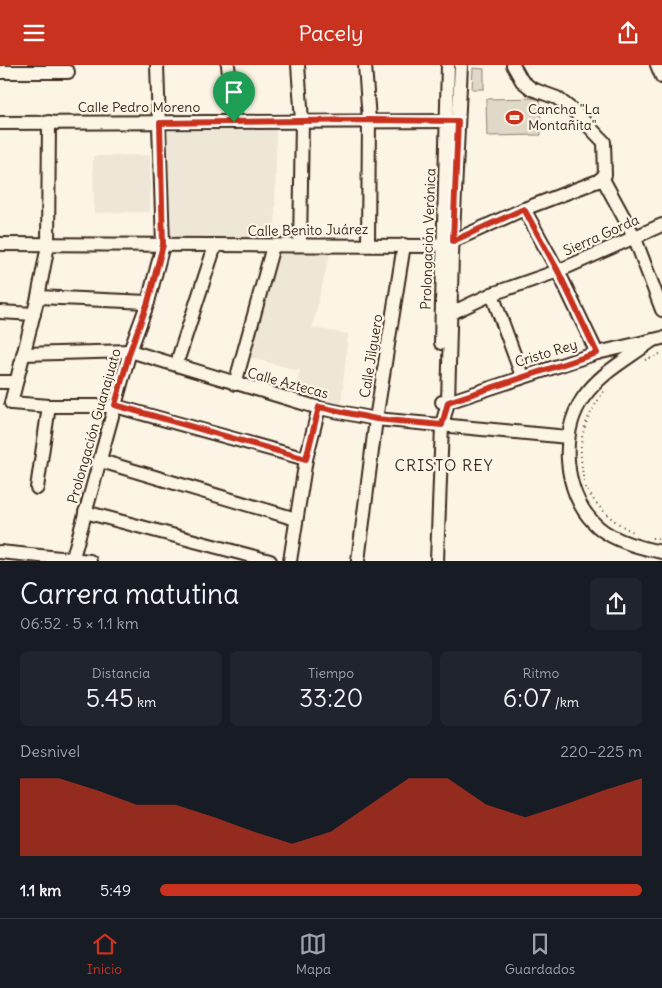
<!DOCTYPE html>
<html lang="es">
<meta charset="utf-8">
<style>
:root{--surface:#171b24;--page:#20242c;--text:#f1f3f6;--muted:#9ea1a6;--line:#363941;--accent:#c8321e}
body{margin:0;font-family:Delius,sans-serif;background:var(--page);color:var(--text);height:100vh;display:flex;flex-direction:column;font-size:19px;white-space:nowrap}
*{box-sizing:border-box;margin:0}
p{font-size:16px;color:var(--muted)}
.icon{flex:none;width:28px;height:28px;fill:none;stroke:currentColor;stroke-width:2;stroke-linecap:round;stroke-linejoin:round}
.map{position:relative;height:496px;overflow:hidden}
.drawer{display:flex;flex-direction:column;background:var(--surface);flex:1}
.drawer>*{flex:none}
.pin{position:absolute;display:grid;place-items:center;width:42px;height:42px;color:#fff;margin:-51px -21px;border-radius:50% 50% 50% 0;rotate:-45deg;box-shadow:0 0 5px #0007}
.pin .icon{rotate:45deg}
.round{display:grid;place-items:center;flex:none;width:52px;height:52px;border-radius:8px;background:var(--page)}
.summary{display:flex;align-items:center;justify-content:space-between;height:85px;padding:0 20px}
h1{font-size:28px;font-weight:600;line-height:38px}
.figures{display:grid;grid-template-columns:repeat(3,1fr);gap:8px;height:85px;padding:5px 20px}
.figures div{display:grid;align-content:center;border-radius:8px;background:var(--page);text-align:center}
.figures b{font-size:25px;font-weight:600}
.figures small{font-size:14px;font-weight:400}
.figures p{font-size:14px}
.chart{height:140px;padding:10px 20px}
.chart p{display:flex;justify-content:space-between}
.chart svg{width:100%;height:90px;margin-top:5px;fill:var(--accent);opacity:.7}
ul{padding:0 20px;list-style:none;font-size:16px}
li{display:grid;grid-template-columns:80px 60px 1fr;align-items:center;height:38px}
li i{height:12px;border-radius:6px;background:var(--accent)}
header{display:flex;justify-content:space-between;align-items:center;height:65px;padding:0 20px;background:var(--accent);color:#fff;font-size:22px;font-weight:600}
.tab-bar{display:flex;justify-content:space-around;align-items:center;height:70px;border-top:1px solid var(--line);background:var(--surface);font-size:14px;color:var(--muted)}
.tab-bar a{display:grid;justify-items:center;gap:2px}
.tab-bar .active{color:var(--accent)}
.map>svg:first-child{display:block}
.built{fill:#eee6d6}
.green{fill:#e0d8c8;stroke:#8e8173}
.lines{fill:none;stroke-linecap:round;stroke-linejoin:round}
.minor-casing{stroke:#3b2a1e;stroke-width:16}
.path{stroke:#3b2a1e;stroke-width:2;stroke-dasharray:1 4;stroke-linecap:butt}
.minor{stroke:#fcf5e5;stroke-width:12}
.route-casing{stroke:#fff;stroke-width:10}
.route{stroke:#c8321e;stroke-width:6}
.labels{text-anchor:middle;stroke-width:4.5;stroke-linejoin:round;paint-order:stroke}
.street-label{font-size:14px;fill:#3b2a1e;stroke:#fcf5e5}
.poi-label{font-size:14px;fill:#3b2a1e;stroke:#fcf5e5;text-anchor:start}
.quarter-label{font-size:16px;letter-spacing:1px;fill:#3b2a1e;stroke:#fcf5e5}
</style>
<header><svg class="icon" aria-label="menu" viewBox="0 0 24 24"><path d="M4 6h16M4 12h16M4 18h16"/></svg>Pacely<svg class="icon" aria-label="share" viewBox="0 0 24 24"><path d="M12 15V3M7 8l5-5 5 5M5 13v7h14v-7"/></svg></header>
<div class="map">
<svg width="662" height="496" viewBox="0 0 662 496">
<rect width="100%" height="100%" fill="#fcf5e5"/>
<filter id="ink" filterUnits="userSpaceOnUse"><feTurbulence type="fractalNoise" baseFrequency=".02" numOctaves="2"/><feDisplacementMap in="SourceGraphic" scale="10" xChannelSelector="R" yChannelSelector="G"/><feConvolveMatrix kernelMatrix="1 2 1 2 8 2 1 2 1" color-interpolation-filters="sRGB"/></filter>
<g filter="url(#ink)">
<g class="built">
<path d="M 164,63 L 276,64 L 275,175 L 166,174 Z"/>
<path d="M 150,90 L 150,147 L 94,148 L 93,91 Z"/>
<path d="M 330,188 L 312,263 L 348,269 L 341,340 L 294,327 L 300,306 L 245,291 L 274,189 Z"/>
</g>
<g class="green">
<path d="M 473,3 L 484,4 L 484,24 L 472,24 Z"/>
<path d="M 540,33 L 541,70 L 487,71 L 486,34 Z"/>
</g>
<g class="lines">
<defs>
<g id="minor">
<path d="M 228,0 L 234,57"/>
<path d="M 298,0 L 302,56 L 300,180"/>
<path d="M 365,0 L 369,55 L 368,179"/>
<path d="M 513,0 L 522,16 L 532,24 L 557,33 L 575,47 L 604,77 L 605,110 L 598,116"/>
<path d="M 657,0 L 662,12"/>
<path d="M 0,7 L 68,7"/>
<path d="M 49,57 L 48,180 L 38,232 L 11,338 L 49,341 L 115,341 L 306,394"/>
<path d="M 0,58 L 458,56"/>
<path d="M 524,144 L 558,206 L 597,288"/>
<path d="M 0,179 L 431,181 L 453,176 L 524,144 L 603,114 L 634,171 L 662,245"/>
<path d="M 492,229 L 522,311"/>
<path d="M 38,232 L 148,237"/>
<path d="M 0,247 L 34,249"/>
<path d="M 443,252 L 492,229 L 558,206 L 662,160"/>
<path d="M 653,275 C 628,294 601,307 583,333 C 559,368 564,427 593,457 C 609,475 640,483 662,487"/>
<path d="M 441,278 L 448,0"/>
<path d="M 23,289 L 130,286 L 319,343 L 376,354 L 568,372"/>
<path d="M 179,291 L 215,181"/>
<path d="M 0,317 L 15,317"/>
<path d="M 235,319 L 273,181"/>
<path d="M 442,337 L 448,337 L 597,288 L 662,273"/>
<path d="M 101,396 L 296,454"/>
<path d="M 37,423 L 49,341"/>
<path d="M 85,447 L 270,496"/>
<path d="M 0,487 L 90,496"/>
<path d="M 72,496 L 130,286 L 148,237 L 163,180 L 157,0"/>
<path d="M 290,496 L 306,394 L 319,343"/>
<path d="M 358,496 L 376,354 L 404,180"/>
<path d="M 437,496 L 442,360 L 448,337 L 452,190 L 461,0"/>
</g>
</defs>
<use href="#minor" class="minor-casing"/>
<g class="path">
<path d="M 645,295 L 662,288"/>
<path d="M 584,417 C 577,375 581,361 604,326"/>
<path d="M 585,422 C 597,442 614,459 636,468"/>
<path d="M 652,473 L 662,474"/>
</g>
<use href="#minor" class="minor"/>
</g>
</g>
<g class="lines" filter="url(#ink)">
<defs>
<path id="route" d="M 369,55 L 458,56 L 453,176 L 524,144 L 558,206 L 597,288 L 448,337 L 442,360 L 376,354 L 319,342 L 306,394 L 115,340 L 130,286 L 148,237 L 163,180 L 160,58 Z"/>
</defs>
<use href="#route" class="route-casing"/>
<use href="#route" class="route"/>
</g>
<defs>
<symbol id="stadium-bare" viewBox="-9 -9 18 18"><path d="M0-5a6.5 5 0 1 0 0 10a6.5 5 0 1 0 0-10ZM-3.5-1.8h7v3.6h-7Z" fill="#c8321e" stroke="#fcf5e5" stroke-width="2.5" paint-order="stroke"/></symbol>
</defs>
<g fill-rule="evenodd">
<use href="#stadium-bare" x="502" y="40" width="25" height="25"/>
</g>
<g class="labels">
<g class="street-label">
<text x="139" y="47">Calle Pedro Moreno</text>
<text transform="translate(308 165) rotate(-1)" y="5">Calle Benito Juárez</text>
<text transform="translate(601 170) rotate(-24)" y="5">Sierra Gorda</text>
<text transform="translate(428 174) rotate(-88)" y="5">Prolongación Verónica</text>
<text transform="translate(546 288) rotate(-17)" y="5">Cristo Rey</text>
<text transform="translate(371 291) rotate(-81)" y="5">Calle Jilguero</text>
<text transform="translate(288 318) rotate(15)" y="5">Calle Aztecas</text>
<text transform="translate(94 361) rotate(-74)" y="5">Prolongación Guanajuato</text>
</g>
<g class="poi-label">
<text x="528" y="49">Cancha "La<tspan x="528" dy="16">Montañita"</tspan></text>
</g>
<g class="quarter-label">
<text x="444" y="406">CRISTO REY</text>
</g>
</g>
</svg>
<div class="pin" style="left:234px;top:57px;background:#1e9e55"><svg class="icon" aria-label="arrive" viewBox="0 0 24 24"><path d="M6 21V4h12l-3 4 3 4H6"/></svg></div>
</div>
<section class="drawer">
<div class="summary"><div><h1>Carrera matutina</h1><p>06:52 · 5 × 1.1 km</p></div><a class="round"><svg class="icon" aria-label="share" viewBox="0 0 24 24"><path d="M12 15V3M7 8l5-5 5 5M5 13v7h14v-7"/></svg></a></div>
<div class="figures">
<div><p>Distancia</p><b>5.45<small> km</small></b></div>
<div><p>Tiempo</p><b>33:20</b></div>
<div><p>Ritmo</p><b>6:07<small> /km</small></b></div>
</div>
<div class="chart"><p><span>Desnivel</span>220–225 m</p>
<svg viewBox="0 0 160 44" preserveAspectRatio="none"><path d="M0 44V6L10 6L20 12L30 19L40 19L50 25L60 32L70 38L80 32L90 19L100 6L110 6L120 19L130 25L140 19L150 12L160 6V44z"/></svg>
</div>
<ul>
<li><b>1.1 km</b>5:49<i style="width:100%"></i></li>
</ul>
</section>
<nav class="tab-bar">
<a class="active"><svg class="icon" aria-label="home" viewBox="0 0 24 24"><path d="M3 11l9-7 9 7M6 9v11h12V9"/></svg>Inicio</a>
<a><svg class="icon" aria-label="map" viewBox="0 0 24 24"><path d="M3 6l6-2 6 2 6-2v14l-6 2-6-2-6 2zM9 4v14M15 6v14"/></svg>Mapa</a>
<a><svg class="icon" aria-label="saved" viewBox="0 0 24 24"><path d="M7 4h10v16l-5-4-5 4z"/></svg>Guardados</a>
</nav>
